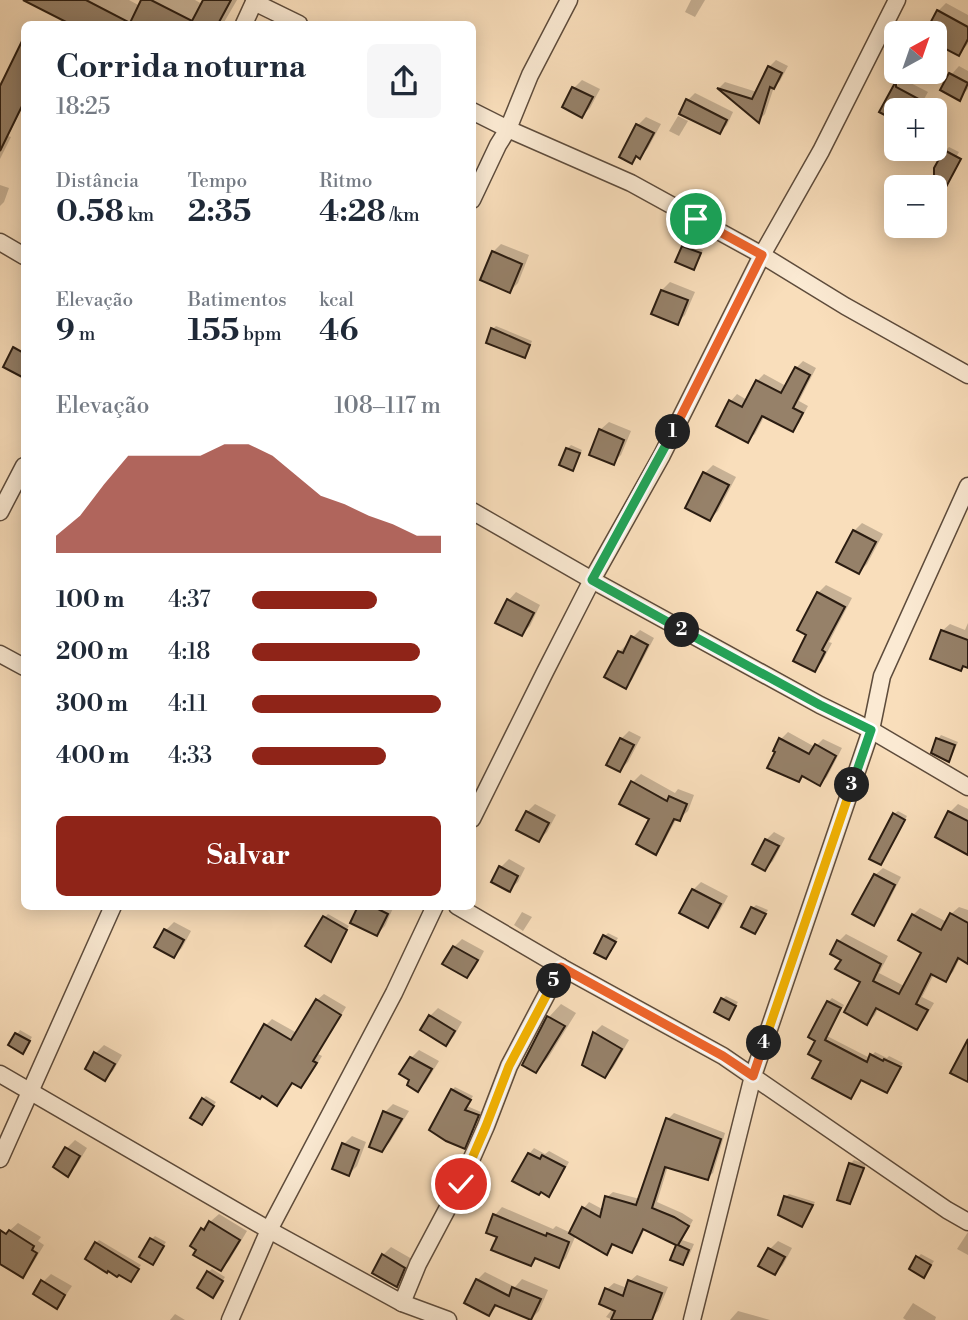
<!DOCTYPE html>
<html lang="pt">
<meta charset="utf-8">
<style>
:root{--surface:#fff;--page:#f6f6f7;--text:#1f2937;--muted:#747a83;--accent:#8f2418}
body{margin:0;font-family:"Libre Bodoni",serif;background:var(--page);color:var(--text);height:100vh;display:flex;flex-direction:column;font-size:26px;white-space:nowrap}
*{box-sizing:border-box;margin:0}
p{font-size:23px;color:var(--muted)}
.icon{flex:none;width:38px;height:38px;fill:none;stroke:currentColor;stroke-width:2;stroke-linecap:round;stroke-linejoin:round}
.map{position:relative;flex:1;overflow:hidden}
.panel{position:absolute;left:21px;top:21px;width:455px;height:889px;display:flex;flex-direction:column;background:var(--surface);border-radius:10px;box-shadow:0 4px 18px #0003}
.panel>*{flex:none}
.needle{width:46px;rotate:40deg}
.fabs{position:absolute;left:884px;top:21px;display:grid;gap:14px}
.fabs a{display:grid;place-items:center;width:63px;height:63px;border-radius:10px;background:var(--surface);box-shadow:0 4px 18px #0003;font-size:35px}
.pin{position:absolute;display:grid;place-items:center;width:60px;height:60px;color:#fff;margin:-30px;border:4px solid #fff;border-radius:50%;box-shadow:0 2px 7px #0007}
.km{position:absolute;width:35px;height:35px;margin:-18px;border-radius:50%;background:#222;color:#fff;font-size:19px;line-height:35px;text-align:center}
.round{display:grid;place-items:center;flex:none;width:74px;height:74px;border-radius:10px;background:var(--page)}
.overview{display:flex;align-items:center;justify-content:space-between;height:119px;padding:0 35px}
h1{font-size:32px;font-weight:800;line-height:52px}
.figures{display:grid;grid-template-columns:repeat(3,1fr);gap:10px;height:119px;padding:7px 35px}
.figures div{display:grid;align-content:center}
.figures b{font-size:30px;font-weight:800}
.figures small{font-size:19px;font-weight:400}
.figures p{font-size:19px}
.chart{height:196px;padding:14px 35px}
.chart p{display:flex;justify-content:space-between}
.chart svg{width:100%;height:126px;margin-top:7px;fill:var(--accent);opacity:.7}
.primary-button{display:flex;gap:14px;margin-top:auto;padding:14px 35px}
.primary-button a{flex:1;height:80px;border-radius:10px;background:var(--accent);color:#fff;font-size:28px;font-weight:800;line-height:80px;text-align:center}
ul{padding:0 35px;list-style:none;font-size:23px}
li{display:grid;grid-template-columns:112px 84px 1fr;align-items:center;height:52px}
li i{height:18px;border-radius:9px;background:var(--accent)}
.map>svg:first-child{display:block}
.shadow{fill:#0003}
.building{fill:#968169;stroke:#2a1c11;stroke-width:2}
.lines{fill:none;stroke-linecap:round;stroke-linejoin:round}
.minor-casing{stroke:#5e4c3c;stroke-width:19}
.minor{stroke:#fbead3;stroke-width:16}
.split-1-casing{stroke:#fff;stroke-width:14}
.split-2-casing{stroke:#fff;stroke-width:14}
.split-3-casing{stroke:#fff;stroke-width:14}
.split-4-casing{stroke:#fff;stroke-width:14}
.split-5-casing{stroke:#fff;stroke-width:14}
.split-6-casing{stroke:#fff;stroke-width:14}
.split-1{stroke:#f0652b;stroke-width:9}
.split-2{stroke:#22a559;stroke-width:9}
.split-3{stroke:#22a559;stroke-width:9}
.split-4{stroke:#f5b400;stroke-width:9}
.split-5{stroke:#f0652b;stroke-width:9}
.split-6{stroke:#f5b400;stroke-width:9}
</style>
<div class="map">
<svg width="968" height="1320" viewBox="0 0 968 1320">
<rect width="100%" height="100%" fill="#f9debb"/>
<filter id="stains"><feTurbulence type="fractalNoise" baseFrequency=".00286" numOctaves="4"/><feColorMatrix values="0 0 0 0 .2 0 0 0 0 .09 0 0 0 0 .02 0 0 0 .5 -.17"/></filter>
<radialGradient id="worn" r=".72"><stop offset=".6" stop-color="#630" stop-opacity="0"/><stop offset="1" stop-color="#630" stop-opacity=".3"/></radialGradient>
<g class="shadow">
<path d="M 27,0 L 129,0 L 140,6 L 143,0 L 195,0 L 202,4 L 205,0 L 237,0 L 223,24 L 74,24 Z"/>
<path d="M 691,0 L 705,0 L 695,17 L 685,12 Z"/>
<path d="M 946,3 L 968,15 L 968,44 L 959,54 L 934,33 L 927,33 L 938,11 Z"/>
<path d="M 776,60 L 788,66 L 780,81 L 774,87 L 765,114 L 758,121 L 719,88 L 725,82 L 757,92 L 769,67 Z"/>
<path d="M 17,61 L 24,65 L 24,104 L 8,136 L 11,137 L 0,159 L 0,83 Z"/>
<path d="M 959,66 L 968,71 L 968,89 L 959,98 L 951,75 Z"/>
<path d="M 903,79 L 928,92 L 918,110 L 896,110 L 896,119 L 895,87 Z"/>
<path d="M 582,80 L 600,89 L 590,108 L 582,116 L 564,106 L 574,88 Z"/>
<path d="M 695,93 L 733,112 L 727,125 L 720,132 L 681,113 L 688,100 Z"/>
<path d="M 678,116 L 688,121 L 679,136 L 669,131 Z"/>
<path d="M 646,117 L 661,124 L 648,148 L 640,157 L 638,155 L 632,162 L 621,156 L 638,125 Z"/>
<path d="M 949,147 L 959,152 L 934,197 L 934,187 L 927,187 L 945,151 Z"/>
<path d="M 0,185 L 9,188 L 4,202 L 0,206 Z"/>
<path d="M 687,243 L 703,250 L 697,264 L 694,268 L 683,247 Z"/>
<path d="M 501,244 L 529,255 L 518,283 L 510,291 L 493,252 Z"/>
<path d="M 670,282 L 695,292 L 685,315 L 677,323 L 662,290 Z"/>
<path d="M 496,326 L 532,341 L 528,352 L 524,355 L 493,329 Z"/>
<path d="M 803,361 L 816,368 L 799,401 L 808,406 L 799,423 L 792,430 L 765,415 L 755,434 L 748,440 L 731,401 L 737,394 L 747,400 L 757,381 L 764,374 L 786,386 L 796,368 Z"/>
<path d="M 609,422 L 631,431 L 621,455 L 613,463 L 600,430 Z"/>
<path d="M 571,445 L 582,450 L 576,465 L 572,468 L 567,449 Z"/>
<path d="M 713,465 L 736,477 L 718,511 L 710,519 L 705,473 Z"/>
<path d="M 862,523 L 883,534 L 867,564 L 859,572 L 854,531 Z"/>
<path d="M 826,585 L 852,598 L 829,642 L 832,643 L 822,662 L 814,670 L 808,634 L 818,593 Z"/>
<path d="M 516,592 L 540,605 L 530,626 L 522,634 L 508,601 Z"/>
<path d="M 968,623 L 968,663 L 961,669 L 942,631 L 950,624 L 965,630 Z"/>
<path d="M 640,630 L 654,638 L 632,680 L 625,687 L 619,652 L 626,645 L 628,646 L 633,637 Z"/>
<path d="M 629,731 L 641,737 L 628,762 L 620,770 L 621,739 Z"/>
<path d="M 788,732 L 815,747 L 823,739 L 842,748 L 827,777 L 820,784 L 804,775 L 799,780 L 778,751 L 775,750 L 781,739 Z"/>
<path d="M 941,735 L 958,742 L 952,756 L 948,760 L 938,739 Z"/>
<path d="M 641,774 L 675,793 L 678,789 L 694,795 L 688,811 L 679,819 L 677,818 L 663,844 L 655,852 L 651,819 L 633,782 Z"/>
<path d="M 535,804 L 556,815 L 547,832 L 539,840 L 527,812 Z"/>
<path d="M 958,804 L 968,809 L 968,853 L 950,812 Z"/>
<path d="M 898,811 L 907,816 L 884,860 L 881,863 L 894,814 Z"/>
<path d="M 774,832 L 785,838 L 773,861 L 765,869 L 766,840 Z"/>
<path d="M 509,859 L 525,868 L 518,882 L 509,890 L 501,867 Z"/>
<path d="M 883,868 L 901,877 L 881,916 L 874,923 L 875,875 Z"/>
<path d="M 701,882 L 728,896 L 716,918 L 708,926 L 693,890 Z"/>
<path d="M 756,905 L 768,910 L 755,932 L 753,908 Z"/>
<path d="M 360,906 L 394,906 L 385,926 L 377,934 Z"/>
<path d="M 959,907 L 968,910 L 968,962 L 960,958 L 953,972 L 945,980 L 934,974 L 922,997 L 934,1003 L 924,1020 L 917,1028 L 879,1007 L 875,1015 L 867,1023 L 863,982 L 843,959 L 839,941 L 846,934 L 888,956 L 879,973 L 906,987 L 924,952 L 913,915 L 920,908 L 947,922 L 951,914 Z"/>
<path d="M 522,912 L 532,917 L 523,931 L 514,925 Z"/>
<path d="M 328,914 L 349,926 L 339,943 L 341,944 L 331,959 L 325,917 Z"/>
<path d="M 174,922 L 191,931 L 182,948 L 174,956 L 157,946 L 166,930 Z"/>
<path d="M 608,933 L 618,938 L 606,957 L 605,936 Z"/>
<path d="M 462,939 L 484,951 L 475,968 L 467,976 L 454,947 Z"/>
<path d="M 324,994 L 346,1007 L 318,1054 L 322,1056 L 308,1079 L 301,1086 L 293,1081 L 284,1097 L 277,1103 L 266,1025 L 272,1019 L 297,1033 L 317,1000 Z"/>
<path d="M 726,996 L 738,1002 L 729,1018 L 723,999 Z"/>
<path d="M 832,998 L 844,1005 L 827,1036 L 870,1058 L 875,1052 L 887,1058 L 889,1056 L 903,1063 L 890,1088 L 886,1091 L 823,1060 L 817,1040 L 828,1002 Z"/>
<path d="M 561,1004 L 576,1013 L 548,1058 L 536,1071 L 524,1064 L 549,1017 Z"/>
<path d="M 438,1008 L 462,1022 L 454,1036 L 446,1044 L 430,1016 Z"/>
<path d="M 602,1025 L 629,1040 L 613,1068 L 605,1076 L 594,1033 Z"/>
<path d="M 20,1030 L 32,1037 L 23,1052 L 10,1045 Z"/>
<path d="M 104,1045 L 122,1055 L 113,1071 L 105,1079 L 96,1053 Z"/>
<path d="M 419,1050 L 439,1061 L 426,1082 L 418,1090 L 412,1080 L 402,1074 L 411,1058 Z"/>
<path d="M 455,1087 L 473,1096 L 467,1106 L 481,1112 L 468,1143 L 464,1147 L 452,1090 Z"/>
<path d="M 206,1096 L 216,1102 L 202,1123 L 203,1099 Z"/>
<path d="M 393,1104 L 409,1111 L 390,1142 L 382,1150 L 385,1112 Z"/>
<path d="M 674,1113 L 725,1133 L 713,1173 L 707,1178 L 668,1166 L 657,1202 L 682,1213 L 693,1220 L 682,1240 L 694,1244 L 688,1258 L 683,1263 L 672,1259 L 678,1244 L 645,1228 L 637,1246 L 632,1251 L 614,1243 L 606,1253 L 576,1235 L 566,1258 L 559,1266 L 538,1257 L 531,1264 L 499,1236 L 495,1215 L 502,1207 L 553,1229 L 556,1226 L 571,1233 L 584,1208 L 589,1202 L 604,1210 L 607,1197 L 613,1192 L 640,1199 L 668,1119 Z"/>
<path d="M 352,1136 L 366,1142 L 357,1166 L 349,1174 L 344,1144 Z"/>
<path d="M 75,1140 L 87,1148 L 76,1166 L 68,1174 L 67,1148 Z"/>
<path d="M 534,1148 L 545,1154 L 549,1151 L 569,1162 L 554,1189 L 549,1195 L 529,1154 Z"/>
<path d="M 854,1160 L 866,1164 L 853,1199 L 850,1202 L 850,1164 Z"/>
<path d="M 789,1194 L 815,1202 L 805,1221 L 802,1225 L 785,1197 Z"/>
<path d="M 219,1214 L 247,1231 L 229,1261 L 221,1269 L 202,1229 Z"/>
<path d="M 18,1223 L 41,1237 L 38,1241 L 44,1245 L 30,1268 L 22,1276 L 0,1262 L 0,1244 L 6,1234 Z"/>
<path d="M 968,1232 L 968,1255 L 957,1249 Z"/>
<path d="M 155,1236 L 166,1242 L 153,1263 L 152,1239 Z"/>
<path d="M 99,1240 L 141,1265 L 134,1276 L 96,1243 Z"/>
<path d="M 778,1241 L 792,1248 L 783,1265 L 775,1273 L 761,1265 L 770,1249 Z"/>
<path d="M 391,1247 L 412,1259 L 405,1277 L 397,1285 L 383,1255 Z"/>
<path d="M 921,1254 L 934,1261 L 927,1272 L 918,1257 Z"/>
<path d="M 212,1269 L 225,1277 L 216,1292 L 208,1272 Z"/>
<path d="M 485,1272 L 515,1287 L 522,1279 L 548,1290 L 539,1311 L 531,1319 L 498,1305 L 489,1314 L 477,1280 Z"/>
<path d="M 51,1274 L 72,1286 L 64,1298 L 56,1307 L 43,1282 Z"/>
<path d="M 637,1275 L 668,1287 L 658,1311 L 652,1317 L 641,1320 L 613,1320 L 606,1317 L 613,1308 L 607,1289 L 614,1283 L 627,1288 L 630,1281 Z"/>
<path d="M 913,1303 L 936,1317 L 935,1320 L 906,1320 L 903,1318 Z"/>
<path d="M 738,1311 L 770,1320 L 730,1320 Z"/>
<path d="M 175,1314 L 185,1320 L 170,1320 Z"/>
</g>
<g class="building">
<path d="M 23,0 L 86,0 L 130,23 L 141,0 L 151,0 L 192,21 L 203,0 L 231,0 L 218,24 L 70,24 Z"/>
<path d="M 937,10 L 968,27 L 968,39 L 959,56 L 934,43 L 934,33 L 925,33 Z"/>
<path d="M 24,37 L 24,102 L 0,151 L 0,86 Z"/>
<path d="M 768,66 L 782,73 L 774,89 L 770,87 L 759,123 L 717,88 L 752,99 Z"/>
<path d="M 949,73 L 968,83 L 960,101 L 940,90 Z"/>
<path d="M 896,81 L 896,87 L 939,110 L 896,110 L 896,121 L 879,112 Z"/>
<path d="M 572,87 L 593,97 L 582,118 L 562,107 Z"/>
<path d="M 686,99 L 727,120 L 720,134 L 679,114 Z"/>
<path d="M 636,124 L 654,133 L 640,159 L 636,156 L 632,164 L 619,157 Z"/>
<path d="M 944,150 L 961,159 L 946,187 L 934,187 L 934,168 Z"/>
<path d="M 682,246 L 701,253 L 694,270 L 675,262 Z"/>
<path d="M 492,251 L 522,264 L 510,293 L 480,280 Z"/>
<path d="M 661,290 L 688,300 L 678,325 L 651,314 Z"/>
<path d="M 491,328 L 530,345 L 525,358 L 486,343 Z"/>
<path d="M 13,347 L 24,353 L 24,378 L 3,367 Z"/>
<path d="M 795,367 L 810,375 L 793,408 L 803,413 L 793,432 L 762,416 L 748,443 L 716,426 L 729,400 L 742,407 L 756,380 L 781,393 Z"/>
<path d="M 599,429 L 624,440 L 614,465 L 589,455 Z"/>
<path d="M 566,448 L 580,453 L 573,471 L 559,465 Z"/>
<path d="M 703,472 L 729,485 L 710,521 L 685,508 Z"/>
<path d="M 853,530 L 876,542 L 859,574 L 836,562 Z"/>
<path d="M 817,592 L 845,607 L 822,650 L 825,652 L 815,672 L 793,661 L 806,635 L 797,630 Z"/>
<path d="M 507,599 L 534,613 L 522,636 L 495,623 Z"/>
<path d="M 941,630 L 968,640 L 968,668 L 963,666 L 961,671 L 930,659 Z"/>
<path d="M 631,636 L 648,645 L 626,689 L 604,677 L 618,651 L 623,653 Z"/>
<path d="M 620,738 L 634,745 L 620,772 L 606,765 Z"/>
<path d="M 779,738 L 809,754 L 815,744 L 836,756 L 820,786 L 802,776 L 799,782 L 767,768 L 775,752 L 773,751 Z"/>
<path d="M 936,738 L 955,745 L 949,762 L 931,753 Z"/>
<path d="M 631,781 L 667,801 L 669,796 L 687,804 L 680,821 L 674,819 L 656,855 L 636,844 L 649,819 L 619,804 Z"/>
<path d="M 526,811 L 549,823 L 539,842 L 516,830 Z"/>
<path d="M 948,811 L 968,821 L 968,855 L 935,837 Z"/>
<path d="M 893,813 L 905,820 L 881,865 L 869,859 Z"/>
<path d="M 765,839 L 779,846 L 765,871 L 752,864 Z"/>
<path d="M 499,866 L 518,876 L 510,892 L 491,882 Z"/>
<path d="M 874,874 L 895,885 L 874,926 L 852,914 Z"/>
<path d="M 692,889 L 721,904 L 708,928 L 679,913 Z"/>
<path d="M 358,906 L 372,906 L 388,914 L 377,936 L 350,923 Z"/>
<path d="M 751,907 L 766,914 L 755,934 L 741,927 Z"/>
<path d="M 950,913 L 968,923 L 968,964 L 958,958 L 946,982 L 931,974 L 916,1004 L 928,1010 L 917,1030 L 876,1008 L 867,1025 L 844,1012 L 860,982 L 835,969 L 841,960 L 830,954 L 837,940 L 881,964 L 873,981 L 899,994 L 921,953 L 898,940 L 912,914 L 941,930 Z"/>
<path d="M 323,916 L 347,930 L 331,962 L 305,946 Z"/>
<path d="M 164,929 L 184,940 L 174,958 L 154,947 Z"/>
<path d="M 603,935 L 616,942 L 606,959 L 594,953 Z"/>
<path d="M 453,946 L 478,960 L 467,978 L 442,964 Z"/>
<path d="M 721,998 L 736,1006 L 729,1020 L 714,1012 Z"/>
<path d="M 316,999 L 341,1015 L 313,1061 L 317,1063 L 301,1088 L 292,1083 L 277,1106 L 262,1096 L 260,1099 L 231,1082 L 264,1024 L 291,1040 Z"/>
<path d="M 827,1001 L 841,1008 L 825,1040 L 867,1062 L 870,1054 L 883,1061 L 884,1059 L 901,1067 L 887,1093 L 861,1080 L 851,1099 L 812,1078 L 821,1061 L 808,1054 L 815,1041 L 808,1037 Z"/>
<path d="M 429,1015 L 455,1031 L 446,1046 L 420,1030 Z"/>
<path d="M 547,1016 L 565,1026 L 536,1073 L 522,1065 Z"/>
<path d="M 593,1032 L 622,1049 L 605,1078 L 582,1065 Z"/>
<path d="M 15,1033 L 30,1041 L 23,1054 L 8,1045 Z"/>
<path d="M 968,1039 L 968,1082 L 950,1073 Z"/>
<path d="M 94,1052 L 115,1064 L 105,1081 L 85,1069 Z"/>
<path d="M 410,1057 L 432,1069 L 418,1092 L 407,1085 L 409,1080 L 399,1074 Z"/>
<path d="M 451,1089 L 471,1100 L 465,1110 L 479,1115 L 465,1149 L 446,1141 L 429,1130 Z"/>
<path d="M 202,1098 L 214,1106 L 202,1125 L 190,1118 Z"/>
<path d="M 383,1111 L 402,1119 L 382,1152 L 369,1147 Z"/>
<path d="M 666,1118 L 721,1139 L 708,1180 L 665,1167 L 652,1208 L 674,1217 L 689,1226 L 678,1245 L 689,1250 L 683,1265 L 670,1260 L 676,1245 L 643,1229 L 632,1253 L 612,1244 L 607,1255 L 569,1233 L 582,1207 L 600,1217 L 605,1196 L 636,1205 Z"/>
<path d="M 342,1143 L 359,1150 L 349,1176 L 332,1169 Z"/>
<path d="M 65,1147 L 80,1156 L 68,1177 L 53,1167 Z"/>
<path d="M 528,1153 L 540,1159 L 542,1155 L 565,1167 L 549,1197 L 541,1192 L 539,1195 L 512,1181 Z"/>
<path d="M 849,1163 L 864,1168 L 850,1204 L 837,1200 Z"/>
<path d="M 784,1196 L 813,1205 L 802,1227 L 778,1215 Z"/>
<path d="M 493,1214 L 546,1236 L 547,1233 L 569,1242 L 559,1268 L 535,1258 L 531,1266 L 491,1250 L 497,1237 L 486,1233 Z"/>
<path d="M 209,1221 L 240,1240 L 221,1271 L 193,1255 L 196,1250 L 190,1246 L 201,1228 L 204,1230 Z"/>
<path d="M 0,1230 L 6,1234 L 9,1230 L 34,1246 L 32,1250 L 37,1253 L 23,1278 L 0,1264 Z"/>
<path d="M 150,1238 L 164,1246 L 153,1265 L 139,1257 Z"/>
<path d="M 95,1242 L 139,1269 L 131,1282 L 119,1275 L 117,1277 L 108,1271 L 107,1273 L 85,1259 Z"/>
<path d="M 768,1248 L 785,1257 L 775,1275 L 758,1266 Z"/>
<path d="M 382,1254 L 405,1268 L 397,1287 L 372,1273 Z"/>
<path d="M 916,1256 L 931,1265 L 924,1278 L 909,1269 Z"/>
<path d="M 207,1271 L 223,1281 L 213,1298 L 197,1288 Z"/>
<path d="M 476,1279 L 509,1296 L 512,1287 L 541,1299 L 531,1320 L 495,1305 L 489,1316 L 464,1303 Z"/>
<path d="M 41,1280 L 65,1295 L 57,1309 L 33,1294 Z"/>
<path d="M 628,1280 L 662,1293 L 652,1320 L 611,1320 L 615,1311 L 599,1304 L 605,1288 L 623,1296 Z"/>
</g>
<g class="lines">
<defs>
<g id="minor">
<path d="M 254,2 L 299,24"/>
<path d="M 244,24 L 255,0"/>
<path d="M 472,111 L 508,129 L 631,183 L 762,255 L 845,306 L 968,375"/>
<path d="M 472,200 L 498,145 L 508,129 L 530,75 L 569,0"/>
<path d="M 0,242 L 24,256"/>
<path d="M 472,511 L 592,580 L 820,705 L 871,730 L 968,787"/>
<path d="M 0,512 L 24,466"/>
<path d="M 0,654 L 24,667"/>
<path d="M 472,819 L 545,672 L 592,580 L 662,455 L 762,255 L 821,151 L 897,0"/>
<path d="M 457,906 L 561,967 L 723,1056 L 947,1210 L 968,1222"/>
<path d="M 0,1074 L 269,1230 L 402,1303 L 448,1320"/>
<path d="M 0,1159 L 113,906"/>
<path d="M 402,1303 L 418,1264 L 461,1183 L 486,1126 L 509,1066 L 561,967"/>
<path d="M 230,1320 L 269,1230 L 394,993 L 435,906"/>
<path d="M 692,1320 L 753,1076 L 871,730 L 882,676 L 968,486"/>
</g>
</defs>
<use href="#minor" class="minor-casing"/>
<use href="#minor" class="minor"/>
</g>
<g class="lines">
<defs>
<path id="split-1" d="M 673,432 L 762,255 L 696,219"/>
<path id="split-2" d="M 673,432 L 592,580 L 682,630"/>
<path id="split-3" d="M 682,630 L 820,705 L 871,730 L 852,785"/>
<path id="split-4" d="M 764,1043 L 852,785"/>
<path id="split-5" d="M 554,981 L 561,967 L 723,1056 L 753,1076 L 764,1043"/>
<path id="split-6" d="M 461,1184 L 486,1126 L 509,1066 L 554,981"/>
</defs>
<use href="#split-1" class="split-1-casing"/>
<use href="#split-2" class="split-2-casing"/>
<use href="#split-3" class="split-3-casing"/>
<use href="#split-4" class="split-4-casing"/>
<use href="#split-5" class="split-5-casing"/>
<use href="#split-6" class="split-6-casing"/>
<use href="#split-1" class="split-1"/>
<use href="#split-2" class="split-2"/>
<use href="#split-3" class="split-3"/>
<use href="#split-4" class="split-4"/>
<use href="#split-5" class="split-5"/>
<use href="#split-6" class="split-6"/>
</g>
<rect width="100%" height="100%" filter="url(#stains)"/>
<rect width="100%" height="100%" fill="url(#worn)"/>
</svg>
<div class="fabs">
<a><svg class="needle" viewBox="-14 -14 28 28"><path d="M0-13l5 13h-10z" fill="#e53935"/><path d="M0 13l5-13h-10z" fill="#747a83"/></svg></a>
<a>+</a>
<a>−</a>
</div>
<div class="pin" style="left:696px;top:219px;background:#1e9e55"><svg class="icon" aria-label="arrive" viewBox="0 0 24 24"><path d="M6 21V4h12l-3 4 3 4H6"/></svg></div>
<div class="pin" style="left:461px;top:1184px;background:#d93025"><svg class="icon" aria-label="check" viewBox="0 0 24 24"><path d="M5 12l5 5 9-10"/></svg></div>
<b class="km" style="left:673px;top:432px">1</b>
<b class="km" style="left:682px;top:630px">2</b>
<b class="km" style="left:852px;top:785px">3</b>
<b class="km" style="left:764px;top:1043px">4</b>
<b class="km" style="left:554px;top:981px">5</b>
<section class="panel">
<div class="overview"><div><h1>Corrida noturna</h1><p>18:25</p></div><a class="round"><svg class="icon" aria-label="share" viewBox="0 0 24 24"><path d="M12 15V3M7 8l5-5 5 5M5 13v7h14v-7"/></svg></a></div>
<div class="figures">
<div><p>Distância</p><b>0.58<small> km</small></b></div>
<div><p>Tempo</p><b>2:35</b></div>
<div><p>Ritmo</p><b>4:28<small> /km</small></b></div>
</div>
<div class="figures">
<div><p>Elevação</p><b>9<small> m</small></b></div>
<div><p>Batimentos</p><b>155<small> bpm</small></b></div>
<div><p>kcal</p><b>46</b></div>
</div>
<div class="chart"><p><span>Elevação</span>108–117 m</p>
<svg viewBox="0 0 160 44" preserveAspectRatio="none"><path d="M0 44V38L10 31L20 20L30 10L40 10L50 10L60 10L70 6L80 6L90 10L100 17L110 24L120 27L130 31L140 34L150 38L160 38V44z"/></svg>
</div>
<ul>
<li><b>100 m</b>4:37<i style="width:66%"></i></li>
<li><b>200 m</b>4:18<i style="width:89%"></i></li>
<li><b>300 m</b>4:11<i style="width:100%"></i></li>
<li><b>400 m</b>4:33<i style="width:71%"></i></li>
</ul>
<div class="primary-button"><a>Salvar</a></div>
</section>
</div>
